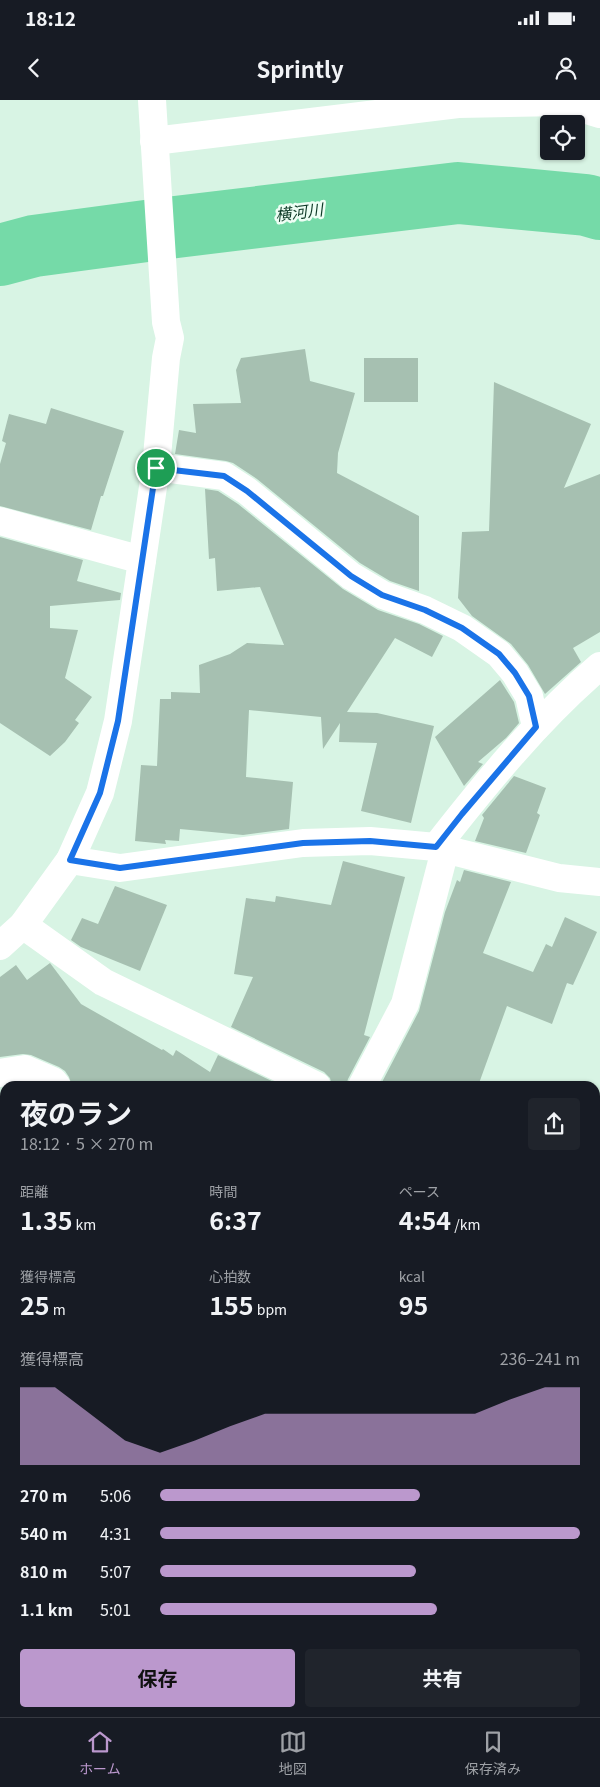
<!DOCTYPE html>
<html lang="ja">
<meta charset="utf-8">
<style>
:root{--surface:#171b24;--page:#20242c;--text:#f1f3f6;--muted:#9ea1a6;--line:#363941;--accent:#bb98cd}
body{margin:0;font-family:Georgia,"Noto Sans JP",serif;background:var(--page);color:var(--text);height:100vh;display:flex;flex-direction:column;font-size:19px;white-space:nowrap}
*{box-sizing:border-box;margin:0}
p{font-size:16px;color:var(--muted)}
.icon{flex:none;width:28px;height:28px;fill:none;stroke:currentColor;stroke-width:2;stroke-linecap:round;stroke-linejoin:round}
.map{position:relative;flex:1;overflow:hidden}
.drawer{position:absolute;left:0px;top:981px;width:600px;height:636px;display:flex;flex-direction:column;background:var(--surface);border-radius:15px 15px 0 0;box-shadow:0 1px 4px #0004}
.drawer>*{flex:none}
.buttons{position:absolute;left:540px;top:15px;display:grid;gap:10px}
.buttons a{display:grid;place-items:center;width:45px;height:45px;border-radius:5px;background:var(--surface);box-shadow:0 1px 4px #0004;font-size:25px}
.pin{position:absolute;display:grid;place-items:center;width:42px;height:42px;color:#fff;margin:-21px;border:2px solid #fff;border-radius:50%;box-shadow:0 1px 5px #0007}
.round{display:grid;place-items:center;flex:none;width:52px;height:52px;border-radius:5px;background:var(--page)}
.head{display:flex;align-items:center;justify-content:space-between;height:85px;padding:0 20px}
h1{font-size:28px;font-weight:700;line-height:38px}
.figures{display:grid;grid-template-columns:repeat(3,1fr);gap:8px;height:85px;padding:5px 20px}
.figures div{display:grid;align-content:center}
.figures b{font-size:25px;font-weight:700}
.figures small{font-size:14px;font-weight:400}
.figures p{font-size:14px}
.chart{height:140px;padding:10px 20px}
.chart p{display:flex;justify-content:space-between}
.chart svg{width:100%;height:90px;margin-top:5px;fill:var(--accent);opacity:.7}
.action{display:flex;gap:10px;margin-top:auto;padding:10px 20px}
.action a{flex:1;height:58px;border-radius:5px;background:var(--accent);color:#111;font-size:20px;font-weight:700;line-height:58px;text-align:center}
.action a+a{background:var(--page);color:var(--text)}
ul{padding:0 20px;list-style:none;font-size:16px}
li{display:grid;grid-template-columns:80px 60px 1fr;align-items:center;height:38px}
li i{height:12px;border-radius:6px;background:var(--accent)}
.status{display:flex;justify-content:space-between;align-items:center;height:35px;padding:0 25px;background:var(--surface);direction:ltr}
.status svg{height:14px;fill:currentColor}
header{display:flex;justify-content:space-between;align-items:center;height:65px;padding:0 20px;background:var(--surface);font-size:22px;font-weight:700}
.tabs{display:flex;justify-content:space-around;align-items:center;height:70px;border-top:1px solid var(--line);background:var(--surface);font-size:14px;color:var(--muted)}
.tabs a{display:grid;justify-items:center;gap:2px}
.tabs .selected{color:var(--accent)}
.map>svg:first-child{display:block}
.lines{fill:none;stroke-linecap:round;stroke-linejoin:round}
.river{stroke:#75daa8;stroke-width:62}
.building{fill:#a6c0b1}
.minor{stroke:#fff;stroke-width:28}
.route-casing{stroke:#fff;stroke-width:10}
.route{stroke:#1a73e8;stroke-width:6}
.labels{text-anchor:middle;stroke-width:5;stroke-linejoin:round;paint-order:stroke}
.water-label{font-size:16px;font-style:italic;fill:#0e3a27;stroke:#edfef4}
</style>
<div class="status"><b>18:12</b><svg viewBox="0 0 49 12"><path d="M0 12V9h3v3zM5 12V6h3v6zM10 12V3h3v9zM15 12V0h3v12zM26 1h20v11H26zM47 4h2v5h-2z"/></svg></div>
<header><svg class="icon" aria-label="back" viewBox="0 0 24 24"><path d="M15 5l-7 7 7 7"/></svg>Sprintly<svg class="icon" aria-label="person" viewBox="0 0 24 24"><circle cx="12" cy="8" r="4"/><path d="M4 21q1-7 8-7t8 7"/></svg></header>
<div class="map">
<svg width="600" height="1617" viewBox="0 0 600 1617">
<rect width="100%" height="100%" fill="#d8f4e4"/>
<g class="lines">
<path class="river" d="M 0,155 L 34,146 L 176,127 L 458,93 L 586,105 L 600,109"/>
</g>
<g class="building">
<path d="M 305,249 L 310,281 L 355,293 L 338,353 L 337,373 L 419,416 L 419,491 L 390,481 L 360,463 L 257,379 L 233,363 L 226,361 L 175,354 L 179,330 L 196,333 L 193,304 L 241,303 L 236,270 L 241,258 Z"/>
<rect x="364" y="258" width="54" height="44"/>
<path d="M 494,282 L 591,324 L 564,388 L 600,374 L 600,532 L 573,548 L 581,562 L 545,594 L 528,565 L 511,544 L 472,516 L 458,498 L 462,432 L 489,431 Z"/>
<path d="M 51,308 L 124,331 L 103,396 L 101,396 L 91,430 L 0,406 L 0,364 L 6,343 L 2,341 L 9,314 L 46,324 Z"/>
<path d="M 205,389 L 218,391 L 238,404 L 343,489 L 378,510 L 419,524 L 443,536 L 432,557 L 395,538 L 347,612 L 377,613 L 434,626 L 411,723 L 361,711 L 377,643 L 339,642 L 340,623 L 323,649 L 321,617 L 249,610 L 246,677 L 293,682 L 289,729 L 243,735 L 180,729 L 179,741 L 165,740 L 166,744 L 135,741 L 141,665 L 157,666 L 160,599 L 171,599 L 171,592 L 200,593 L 199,565 L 230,554 L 247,543 L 284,545 L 260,487 L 217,491 L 215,458 L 209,459 Z"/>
<path d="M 0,437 L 83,460 L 77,481 L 121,493 L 120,500 L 50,506 L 50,528 L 78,530 L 65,578 L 92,597 L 75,620 L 79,623 L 65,642 L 50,656 L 0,623 Z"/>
<path d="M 500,580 L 514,602 L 519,623 L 506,638 L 478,662 L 483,664 L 464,686 L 435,637 Z"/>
<path d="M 514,676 L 546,688 L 537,713 L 540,715 L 526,753 L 475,741 L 484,718 L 482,715 Z"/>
<path d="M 343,761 L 405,777 L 364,935 L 370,937 L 348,979 L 346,986 L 332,986 L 330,978 L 324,972 L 231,927 L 253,877 L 234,874 L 246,798 L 275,802 L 276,796 L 331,805 Z"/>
<path d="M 464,770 L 511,782 L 483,853 L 533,872 L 546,844 L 552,847 L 565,817 L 597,832 L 573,885 L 567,883 L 552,924 L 507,906 L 478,986 L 380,986 L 419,911 L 445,812 L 457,780 L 460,782 Z"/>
<path d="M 115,786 L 167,805 L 140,871 L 81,847 L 71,840 L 82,818 L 98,824 Z"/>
<path d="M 50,863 L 81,904 L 162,950 L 163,949 L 173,956 L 176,950 L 210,972 L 218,955 L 282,986 L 72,986 L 69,977 L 65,971 L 59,967 L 31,955 L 23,954 L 0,957 L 0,877 L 16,865 L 27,880 Z"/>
</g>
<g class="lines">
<g class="minor">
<path d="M 154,41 L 458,4 L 561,2 L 600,14"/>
<path d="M 156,367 L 224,376 L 247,391 L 351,476 L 383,495 L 425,510 L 462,528 L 499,554 L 515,573 L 529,596 L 536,627"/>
<path d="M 0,421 L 142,460"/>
<path d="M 436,747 C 486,683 538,619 600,566"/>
<path d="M 70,760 L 120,768 L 303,743 L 370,741 L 436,747 L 559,778 L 600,782"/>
<path d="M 23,825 L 103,882 L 317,986"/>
<path d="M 0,846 L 23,825 L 70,760 L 100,693 L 118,621 L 156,367 L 166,258 L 170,238 L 166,222 L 152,0"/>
<path d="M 0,973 L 25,969 L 53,981 L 57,986"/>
<path d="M 362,986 L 405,904 L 445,750"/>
<path d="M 595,1137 L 600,1139"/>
<path d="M 0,1179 L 5,1175"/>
<path d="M 595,1370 L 600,1363"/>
<path d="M 0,1405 L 5,1408"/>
<path d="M 386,1612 L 396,1617"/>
</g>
</g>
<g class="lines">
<defs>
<path id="route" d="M 156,368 L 224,376 L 247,391 L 351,476 L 382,495 L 425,510 L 462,528 L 499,554 L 515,573 L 529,596 L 536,627 L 462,714 L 436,747 L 370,741 L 303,743 L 120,768 L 70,760 L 100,693 L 118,621 Z"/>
</defs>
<use href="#route" class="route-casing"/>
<use href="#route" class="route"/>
</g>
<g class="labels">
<g class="water-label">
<text transform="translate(299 112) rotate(-7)" y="6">横河川</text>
</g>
</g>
</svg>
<div class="buttons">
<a><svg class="icon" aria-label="locate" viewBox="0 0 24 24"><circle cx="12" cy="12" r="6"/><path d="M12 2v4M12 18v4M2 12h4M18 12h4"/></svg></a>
</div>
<div class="pin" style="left:156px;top:368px;background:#1e9e55"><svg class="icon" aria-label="arrive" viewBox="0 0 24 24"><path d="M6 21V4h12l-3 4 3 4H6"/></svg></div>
<section class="drawer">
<div class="head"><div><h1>夜のラン</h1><p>18:12 · 5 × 270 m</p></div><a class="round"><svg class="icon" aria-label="share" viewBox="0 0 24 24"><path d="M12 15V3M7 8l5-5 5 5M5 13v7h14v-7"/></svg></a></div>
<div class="figures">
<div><p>距離</p><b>1.35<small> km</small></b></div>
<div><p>時間</p><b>6:37</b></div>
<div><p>ペース</p><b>4:54<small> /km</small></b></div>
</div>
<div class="figures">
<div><p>獲得標高</p><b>25<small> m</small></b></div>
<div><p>心拍数</p><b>155<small> bpm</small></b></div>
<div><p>kcal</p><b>95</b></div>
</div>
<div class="chart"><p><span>獲得標高</span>236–241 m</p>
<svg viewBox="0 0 160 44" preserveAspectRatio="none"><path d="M0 44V6L10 6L20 19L30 32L40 38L50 32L60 25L70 19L80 19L90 19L100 19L110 19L120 19L130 19L140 12L150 6L160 6V44z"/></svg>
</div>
<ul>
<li><b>270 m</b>5:06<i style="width:62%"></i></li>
<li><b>540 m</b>4:31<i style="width:100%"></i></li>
<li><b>810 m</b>5:07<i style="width:61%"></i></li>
<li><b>1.1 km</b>5:01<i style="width:66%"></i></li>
</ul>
<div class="action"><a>保存</a><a>共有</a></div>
</section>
</div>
<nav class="tabs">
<a class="selected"><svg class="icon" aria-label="home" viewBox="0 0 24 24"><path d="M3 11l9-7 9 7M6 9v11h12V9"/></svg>ホーム</a>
<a><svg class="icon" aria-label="map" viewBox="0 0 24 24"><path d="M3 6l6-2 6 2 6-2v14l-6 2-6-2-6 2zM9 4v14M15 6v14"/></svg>地図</a>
<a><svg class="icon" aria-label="saved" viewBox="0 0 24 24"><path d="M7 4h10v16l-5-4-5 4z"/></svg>保存済み</a>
</nav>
